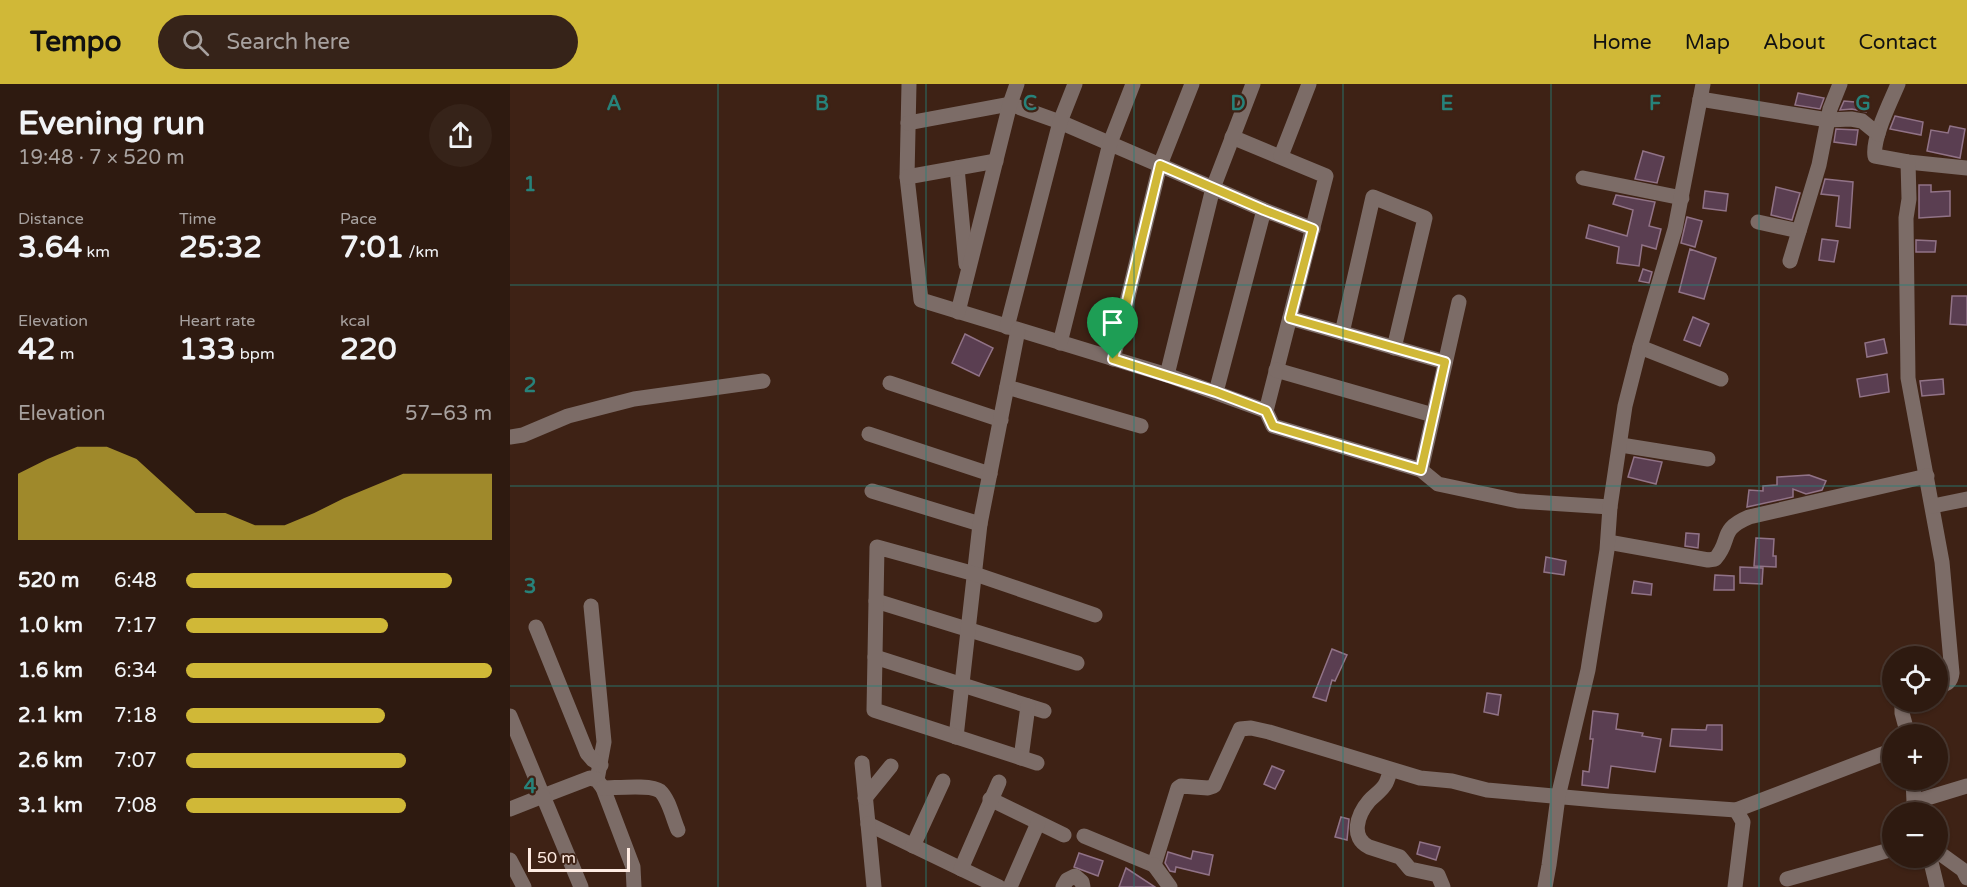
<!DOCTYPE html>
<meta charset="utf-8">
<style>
:root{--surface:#2e1a10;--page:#362319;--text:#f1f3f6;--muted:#a7a19f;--line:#493830;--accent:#d0b837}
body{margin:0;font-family:"Varela Round",sans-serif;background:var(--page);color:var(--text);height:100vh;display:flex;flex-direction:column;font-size:22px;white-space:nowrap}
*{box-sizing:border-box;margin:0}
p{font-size:20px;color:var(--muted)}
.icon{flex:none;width:33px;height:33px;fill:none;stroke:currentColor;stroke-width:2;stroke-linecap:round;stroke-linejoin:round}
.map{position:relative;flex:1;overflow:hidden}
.side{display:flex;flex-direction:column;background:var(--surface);width:510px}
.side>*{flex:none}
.buttons{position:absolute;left:1372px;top:562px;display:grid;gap:12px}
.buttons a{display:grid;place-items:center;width:66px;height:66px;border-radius:50%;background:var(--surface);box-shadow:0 2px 4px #0004,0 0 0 2px var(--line);font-size:30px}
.scale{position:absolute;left:18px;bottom:15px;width:102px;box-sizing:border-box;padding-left:6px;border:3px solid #feebe2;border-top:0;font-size:16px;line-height:21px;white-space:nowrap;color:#feebe2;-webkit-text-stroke:4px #3e2215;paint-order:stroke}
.pin{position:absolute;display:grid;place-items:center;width:51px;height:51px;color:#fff;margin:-62px -26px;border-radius:50% 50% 50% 0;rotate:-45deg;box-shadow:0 0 6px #0007}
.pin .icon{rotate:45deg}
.round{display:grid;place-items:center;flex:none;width:63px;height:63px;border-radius:32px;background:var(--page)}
.head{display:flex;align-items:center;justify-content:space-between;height:102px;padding:0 18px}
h1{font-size:33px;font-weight:800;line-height:45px}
.metrics{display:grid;grid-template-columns:repeat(3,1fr);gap:9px;height:102px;padding:6px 18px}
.metrics div{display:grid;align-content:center}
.metrics b{font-size:30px;font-weight:800}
.metrics small{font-size:16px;font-weight:400}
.metrics p{font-size:16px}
.chart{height:168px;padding:12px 18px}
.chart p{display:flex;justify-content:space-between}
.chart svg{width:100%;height:108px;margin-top:6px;fill:var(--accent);opacity:.7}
ul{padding:0 18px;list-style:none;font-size:20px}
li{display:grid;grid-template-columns:96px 72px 1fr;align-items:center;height:45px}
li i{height:15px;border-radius:8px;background:var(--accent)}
header{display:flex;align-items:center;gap:36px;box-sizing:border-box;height:84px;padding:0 30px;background:var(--accent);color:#111}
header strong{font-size:28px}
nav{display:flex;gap:33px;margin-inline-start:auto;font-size:21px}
.search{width:420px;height:54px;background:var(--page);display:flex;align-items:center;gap:15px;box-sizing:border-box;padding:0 21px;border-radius:33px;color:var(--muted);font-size:22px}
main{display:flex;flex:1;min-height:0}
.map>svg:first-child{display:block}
.building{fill:#5a3e51;stroke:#917387;stroke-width:1.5}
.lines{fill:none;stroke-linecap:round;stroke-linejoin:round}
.minor{stroke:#7c6c67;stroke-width:15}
.route-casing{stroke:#fff;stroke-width:12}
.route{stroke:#d0b837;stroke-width:8}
.grid{fill:none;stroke:#27827a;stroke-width:1.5;stroke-opacity:0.55}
.grid-label{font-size:20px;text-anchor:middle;font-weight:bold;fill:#27827a;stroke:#3e2215;stroke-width:4.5;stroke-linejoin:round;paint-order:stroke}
</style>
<header>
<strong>Tempo</strong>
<div class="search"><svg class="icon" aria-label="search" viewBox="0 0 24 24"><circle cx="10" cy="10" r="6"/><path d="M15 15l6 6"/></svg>Search here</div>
<nav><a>Home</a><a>Map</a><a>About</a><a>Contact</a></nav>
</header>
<main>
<section class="side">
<div class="head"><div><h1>Evening run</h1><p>19:48 · 7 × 520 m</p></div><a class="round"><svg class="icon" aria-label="share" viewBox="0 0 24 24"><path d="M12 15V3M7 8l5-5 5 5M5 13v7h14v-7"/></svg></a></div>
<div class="metrics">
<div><p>Distance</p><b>3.64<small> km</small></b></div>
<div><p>Time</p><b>25:32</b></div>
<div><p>Pace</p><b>7:01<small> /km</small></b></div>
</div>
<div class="metrics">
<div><p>Elevation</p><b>42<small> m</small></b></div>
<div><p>Heart rate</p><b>133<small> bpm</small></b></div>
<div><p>kcal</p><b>220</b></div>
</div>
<div class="chart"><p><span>Elevation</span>57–63 m</p>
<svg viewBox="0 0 160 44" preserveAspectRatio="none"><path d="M0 44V17L10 11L20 6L30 6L40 11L50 22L60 33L70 33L80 38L90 38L100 33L110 27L120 22L130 17L140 17L150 17L160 17V44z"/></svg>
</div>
<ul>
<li><b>520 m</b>6:48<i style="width:87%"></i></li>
<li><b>1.0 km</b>7:17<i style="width:66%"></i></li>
<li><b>1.6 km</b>6:34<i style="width:100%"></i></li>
<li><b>2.1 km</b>7:18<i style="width:65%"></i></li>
<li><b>2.6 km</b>7:07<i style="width:72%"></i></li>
<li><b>3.1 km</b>7:08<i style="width:72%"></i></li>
</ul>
</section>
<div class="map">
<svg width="1457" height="803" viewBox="0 0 1457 803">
<rect width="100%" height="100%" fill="#3e2215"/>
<g class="building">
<path d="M 1288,9 L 1314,14 L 1310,25 L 1285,21 Z"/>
<path d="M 1334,17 L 1356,19 L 1356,28 L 1342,25 L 1330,26 Z"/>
<path d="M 1385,32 L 1413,38 L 1411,51 L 1380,45 Z"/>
<path d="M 1440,42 L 1455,45 L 1450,74 L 1417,67 L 1421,46 L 1438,49 Z"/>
<path d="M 1326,45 L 1348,46 L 1346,61 L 1324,58 Z"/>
<path d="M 1133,67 L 1154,73 L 1147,99 L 1125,95 Z"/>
<path d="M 1315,95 L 1343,98 L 1340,144 L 1326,142 L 1329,112 L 1311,110 Z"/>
<path d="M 1409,101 L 1421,101 L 1421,108 L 1440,107 L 1440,132 L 1409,134 Z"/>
<path d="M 1266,103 L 1290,109 L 1282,136 L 1261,131 Z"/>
<path d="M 1195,107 L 1218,110 L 1216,127 L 1193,124 Z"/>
<path d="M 1106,111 L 1145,118 L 1139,142 L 1151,145 L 1146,165 L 1132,161 L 1129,182 L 1107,179 L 1109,163 L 1076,154 L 1079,141 L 1117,152 L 1123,126 L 1103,120 Z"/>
<path d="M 1177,133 L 1192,137 L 1185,163 L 1171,159 Z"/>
<path d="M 1312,155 L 1328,157 L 1324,178 L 1309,176 Z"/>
<path d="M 1406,156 L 1426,157 L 1425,168 L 1406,168 Z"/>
<path d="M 1180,165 L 1206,174 L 1194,215 L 1169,208 Z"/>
<path d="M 1133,185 L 1142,188 L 1139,199 L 1129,197 Z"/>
<path d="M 1442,212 L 1457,212 L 1457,241 L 1440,240 Z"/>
<path d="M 1183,233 L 1199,240 L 1190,262 L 1174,256 Z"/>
<path d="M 455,250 L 483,264 L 469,292 L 442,279 Z"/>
<path d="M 1374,255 L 1377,269 L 1357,273 L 1355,259 Z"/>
<path d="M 1377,290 L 1379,308 L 1350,313 L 1347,295 Z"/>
<path d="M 1433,295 L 1434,310 L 1412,312 L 1410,297 Z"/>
<path d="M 1124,373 L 1152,378 L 1146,400 L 1118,393 Z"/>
<path d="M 1299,391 L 1316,397 L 1312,406 L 1296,410 L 1283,405 L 1283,413 L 1237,423 L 1239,406 L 1253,407 L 1253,402 L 1267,401 L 1267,393 Z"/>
<path d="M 1176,449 L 1189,450 L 1188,464 L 1175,462 Z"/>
<path d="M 1246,454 L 1264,455 L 1263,472 L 1266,472 L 1266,483 L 1244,482 Z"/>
<path d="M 1036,473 L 1056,477 L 1054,491 L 1034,488 Z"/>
<path d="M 1230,483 L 1253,484 L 1252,500 L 1230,499 Z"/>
<path d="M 1205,491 L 1224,492 L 1224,506 L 1204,506 Z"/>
<path d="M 1124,497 L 1142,500 L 1141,511 L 1122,509 Z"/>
<path d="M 822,565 L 837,571 L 825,597 L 822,596 L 816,617 L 803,613 Z"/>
<path d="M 977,609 L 991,611 L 988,631 L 974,628 Z"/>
<path d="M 1083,627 L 1108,630 L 1106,645 L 1133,649 L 1132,652 L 1151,655 L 1145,688 L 1101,682 L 1098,704 L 1072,701 L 1073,687 L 1079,688 L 1083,655 L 1080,655 Z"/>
<path d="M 1197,641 L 1212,641 L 1212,666 L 1160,662 L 1162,645 L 1196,646 Z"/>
<path d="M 762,682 L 774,687 L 765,705 L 754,700 Z"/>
<path d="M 831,733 L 839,735 L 837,756 L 825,753 Z"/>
<path d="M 910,758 L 930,763 L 926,776 L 907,770 Z"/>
<path d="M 683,767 L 703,771 L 699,791 L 666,783 L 665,788 L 660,787 L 655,779 L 658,768 L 681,775 Z"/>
<path d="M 569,769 L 593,777 L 588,792 L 564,783 Z"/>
<path d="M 616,784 L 645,803 L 609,803 Z"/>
</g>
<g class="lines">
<g class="minor">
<path d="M 399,0 L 397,93 L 411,216 L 657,291 L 756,327 L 763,342 L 911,386 L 928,400 L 1008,417 L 1100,423"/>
<path d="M 1388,0 C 1381,17 1362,54 1365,72 L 1398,78 L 1457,84"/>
<path d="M 1190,15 L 1318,36 L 1341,35 L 1352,37 L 1368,50"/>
<path d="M 398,39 L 500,20 L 550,38 L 754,126 L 803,145"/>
<path d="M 722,53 L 816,92 L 756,327"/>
<path d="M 771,72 L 799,0"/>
<path d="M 1398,78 L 1399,115 L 1396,134 L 1398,294 L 1432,478 L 1442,589 C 1441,599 1436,600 1428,603"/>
<path d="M 447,84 L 456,180"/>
<path d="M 397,93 L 486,77"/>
<path d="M 1073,94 L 1172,114"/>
<path d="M 1248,138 L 1289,147"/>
<path d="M 1280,177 L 1309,81 L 1320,25 L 1330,0"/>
<path d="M 448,228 L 500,20 L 507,0"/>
<path d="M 780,234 L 935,278"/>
<path d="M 497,243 L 550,38 L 565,0"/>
<path d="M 832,249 L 863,113 L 915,134 L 884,264"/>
<path d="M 550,259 L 600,59 L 623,0"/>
<path d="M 1130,263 L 1211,295"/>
<path d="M 603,275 L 650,81 L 682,0"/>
<path d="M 766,286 L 923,331"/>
<path d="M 657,291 L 703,104 L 743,0"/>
<path d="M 380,299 L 491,336"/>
<path d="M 497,303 L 631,342"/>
<path d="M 706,308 L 754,126"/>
<path d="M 359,350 L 480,390"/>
<path d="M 0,353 L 13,351 L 58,332 L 124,315 L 253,297"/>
<path d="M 1111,361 L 1198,375"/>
<path d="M 911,386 L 949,218"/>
<path d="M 362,407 L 470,440"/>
<path d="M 1423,422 L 1457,415"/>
<path d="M 1098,458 L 1198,476 L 1205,475 C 1222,456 1208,446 1239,433 L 1417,392"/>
<path d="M 366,517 L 567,579"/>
<path d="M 81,522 L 94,658 L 87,696"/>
<path d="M 26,543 L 77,669 L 83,676 L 91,681"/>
<path d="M 365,573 L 534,627"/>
<path d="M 1392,618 L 1392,629 L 1398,651"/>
<path d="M 0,632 L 33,712 L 80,694 L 87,696 L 93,704 L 123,783 L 124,803"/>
<path d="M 446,653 L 470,440 L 508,246"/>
<path d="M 511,674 L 518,622"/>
<path d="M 352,679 L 358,740 L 489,803"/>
<path d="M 527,679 L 364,626 L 367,463 L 465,490 L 585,531"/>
<path d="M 881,686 C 879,690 878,695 876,699 C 872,707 864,711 859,717 C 847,731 840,754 859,763 L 890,773 L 900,785 L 928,791 L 933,803"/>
<path d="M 1403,696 L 1404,718 L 1457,702"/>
<path d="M 93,704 C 106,704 141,700 150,707 C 159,715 163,735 168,746"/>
<path d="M 355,714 L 381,682"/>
<path d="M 480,715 L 554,751"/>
<path d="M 0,725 L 33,712 L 71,803"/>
<path d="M 358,740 L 364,803"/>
<path d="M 574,752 L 644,781 L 668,704 L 671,702 L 698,704 L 704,702 L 730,645 L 741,644 L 759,648 L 910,694 L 942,697 L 977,706 L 1098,717 L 1226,726 L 1383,666"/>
<path d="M 403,762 L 433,697"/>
<path d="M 1428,768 L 1453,786 L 1457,794"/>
<path d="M 1420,774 L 1427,803"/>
<path d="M 0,776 L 14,803"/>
<path d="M 644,781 L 660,803"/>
<path d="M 451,785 L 489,698"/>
<path d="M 1277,795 L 1383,765"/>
<path d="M 500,803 L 528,739"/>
<path d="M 553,803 L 557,796 L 565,792 L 572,798 L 573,803"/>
<path d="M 1035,803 L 1039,781 L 1048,713 L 1078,586 L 1097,466 L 1100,423 L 1115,322 L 1130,263 L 1165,145 L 1193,0"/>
<path d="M 1225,803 L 1233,738 L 1226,726"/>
</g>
</g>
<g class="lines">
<defs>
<path id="route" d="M 650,81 L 754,126 L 803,145 L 780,234 L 935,278 L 911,386 L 763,342 L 756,327 L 706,308 L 603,275 Z"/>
</defs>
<use href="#route" class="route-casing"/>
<use href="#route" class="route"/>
</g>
<path class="grid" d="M 208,0 L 208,803M 416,0 L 416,803M 624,0 L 624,803M 833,0 L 833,803M 1041,0 L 1041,803M 1249,0 L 1249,803M 0,201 L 1457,201M 0,402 L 1457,402M 0,602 L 1383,602M 1428,602 L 1457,602"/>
<g class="grid-label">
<text x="104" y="26">A</text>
<text x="312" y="26">B</text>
<text x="520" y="26">C</text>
<text x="728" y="26">D</text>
<text x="937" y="26">E</text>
<text x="1145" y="26">F</text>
<text x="1353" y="26">G</text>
<text x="20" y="107">1</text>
<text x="20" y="308">2</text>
<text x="20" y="509">3</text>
<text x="20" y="709">4</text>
</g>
</svg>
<div class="buttons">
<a><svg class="icon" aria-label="locate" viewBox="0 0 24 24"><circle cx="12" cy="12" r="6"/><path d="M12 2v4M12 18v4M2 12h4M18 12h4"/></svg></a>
<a>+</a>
<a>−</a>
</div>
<div class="scale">50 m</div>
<div class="pin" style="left:603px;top:275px;background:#1e9e55"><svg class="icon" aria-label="arrive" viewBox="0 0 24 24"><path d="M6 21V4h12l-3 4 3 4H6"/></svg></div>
</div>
</main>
